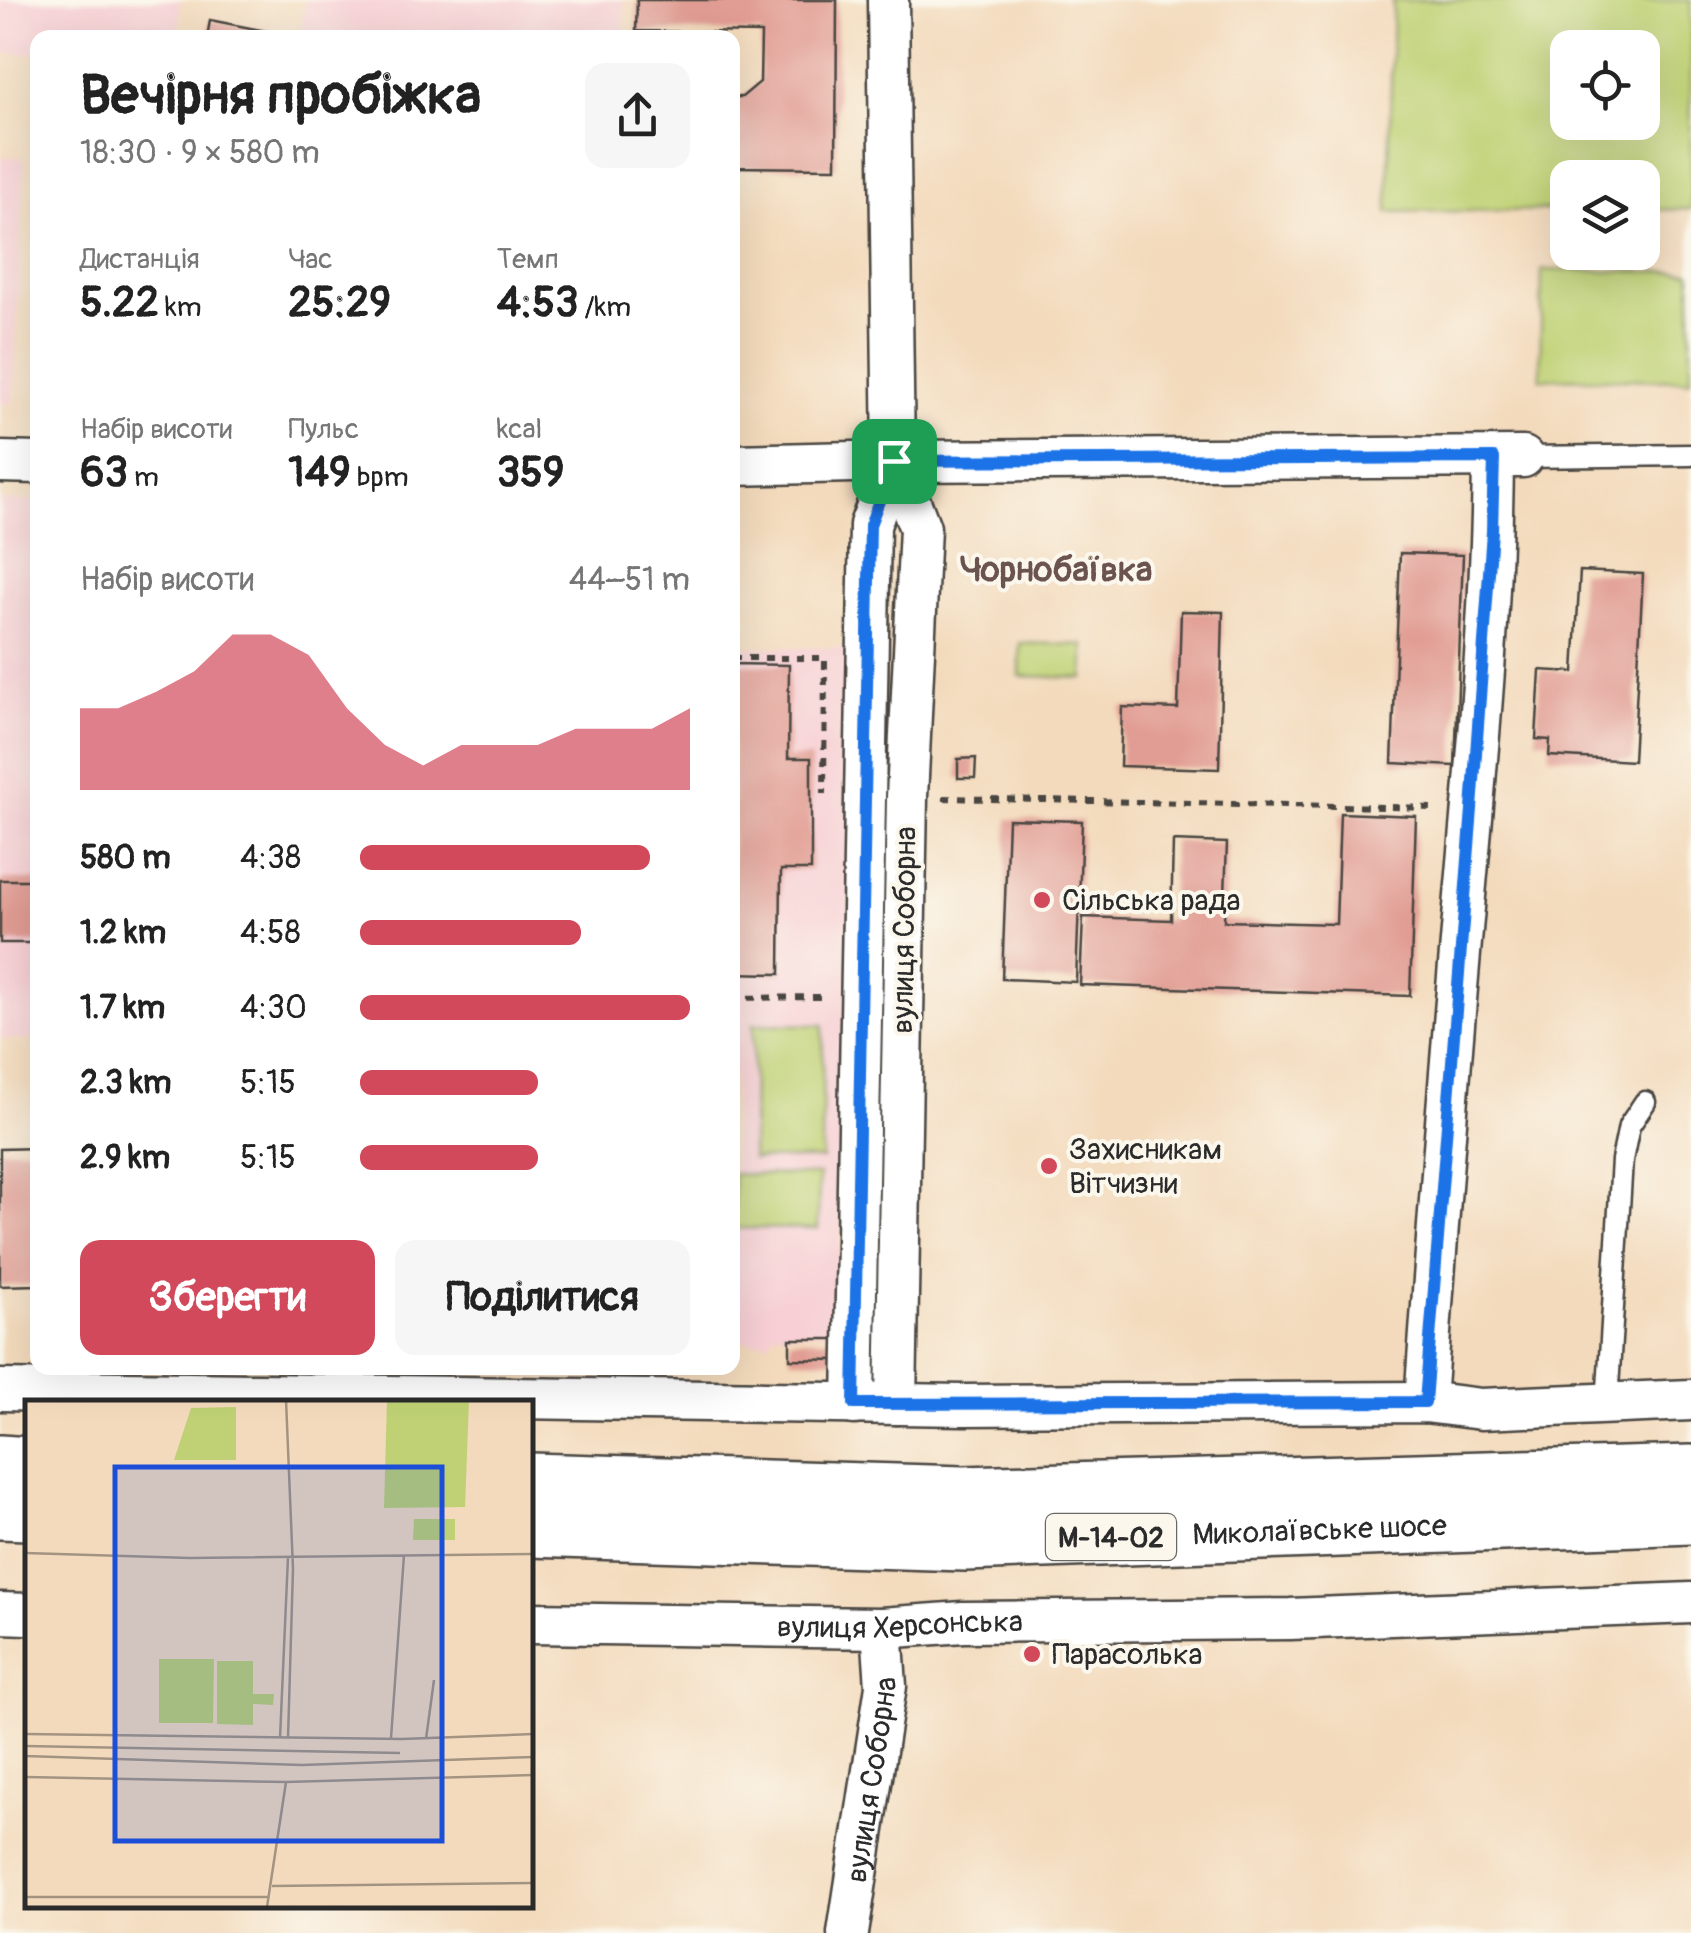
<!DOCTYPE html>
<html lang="uk">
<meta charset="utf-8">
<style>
:root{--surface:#fff;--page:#f6f6f6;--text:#222;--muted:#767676;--accent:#d1495b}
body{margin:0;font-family:Pangolin,sans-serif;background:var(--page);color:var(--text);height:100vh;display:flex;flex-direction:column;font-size:38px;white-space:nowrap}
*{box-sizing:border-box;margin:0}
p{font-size:32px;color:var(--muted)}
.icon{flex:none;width:55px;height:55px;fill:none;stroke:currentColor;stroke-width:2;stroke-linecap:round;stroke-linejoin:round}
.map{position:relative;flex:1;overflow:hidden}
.drawer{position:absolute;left:30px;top:30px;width:710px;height:1345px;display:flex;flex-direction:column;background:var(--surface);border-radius:20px;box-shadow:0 10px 40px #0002}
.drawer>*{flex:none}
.fabs{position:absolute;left:1550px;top:30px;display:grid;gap:20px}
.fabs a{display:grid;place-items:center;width:110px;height:110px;border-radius:20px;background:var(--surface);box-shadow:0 10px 40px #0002;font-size:50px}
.pin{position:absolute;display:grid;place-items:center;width:85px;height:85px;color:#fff;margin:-42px;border-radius:20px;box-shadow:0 5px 15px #0006}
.round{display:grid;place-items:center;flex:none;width:105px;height:105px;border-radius:20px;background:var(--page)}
.summary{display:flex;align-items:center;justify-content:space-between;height:170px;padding:0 50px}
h1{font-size:55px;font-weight:800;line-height:75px}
.stats{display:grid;grid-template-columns:repeat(3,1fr);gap:15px;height:170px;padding:10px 50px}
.stats div{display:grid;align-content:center}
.stats b{font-size:42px;font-weight:800}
.stats small{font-size:28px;font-weight:400}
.stats p{font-size:28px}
.chart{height:280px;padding:20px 50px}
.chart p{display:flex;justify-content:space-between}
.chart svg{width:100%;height:180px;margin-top:10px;fill:var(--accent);opacity:.7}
.action{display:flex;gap:20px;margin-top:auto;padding:20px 50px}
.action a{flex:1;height:115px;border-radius:20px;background:var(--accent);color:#fff;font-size:40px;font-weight:800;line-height:115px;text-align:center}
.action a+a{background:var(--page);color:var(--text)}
ul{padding:0 50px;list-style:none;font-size:32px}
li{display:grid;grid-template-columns:160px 120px 1fr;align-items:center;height:75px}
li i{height:25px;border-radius:12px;background:var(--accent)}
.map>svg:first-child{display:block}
.built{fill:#f7cfd4}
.green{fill:#bfd174;stroke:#757e50;stroke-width:2.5;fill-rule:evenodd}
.building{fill:#e19c93}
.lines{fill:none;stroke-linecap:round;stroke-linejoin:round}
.lane-casing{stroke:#494541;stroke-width:25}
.street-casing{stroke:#494541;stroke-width:45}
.primary-casing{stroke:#494541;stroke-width:60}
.path{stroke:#494541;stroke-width:6;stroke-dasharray:8 8;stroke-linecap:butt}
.lane{stroke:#fff;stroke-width:20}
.street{stroke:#fff;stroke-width:40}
.primary{stroke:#fff;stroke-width:55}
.route-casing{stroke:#fff;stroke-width:20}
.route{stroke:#1a73e8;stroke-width:12}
.poi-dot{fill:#d1495b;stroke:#fbf7ec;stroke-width:4}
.labels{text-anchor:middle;stroke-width:8;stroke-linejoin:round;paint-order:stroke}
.shield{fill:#fbf7ec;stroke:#696865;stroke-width:2.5}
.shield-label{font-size:28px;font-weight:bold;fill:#2b2b2b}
.poi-label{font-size:30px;fill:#2b2b2b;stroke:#fbf7ec;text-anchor:start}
.street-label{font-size:30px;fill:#2b2b2b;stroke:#fbf7ec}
.quarter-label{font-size:35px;font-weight:bold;fill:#6b534f;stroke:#fbf7ec}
.inset-road{fill:none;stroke:#a39482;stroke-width:2.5}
.view{fill:#1d4ed8;fill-opacity:0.15;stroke:#1d4ed8;stroke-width:5}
.inset-edge{fill:none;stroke:#2b2b2b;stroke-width:5}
</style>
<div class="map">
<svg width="1691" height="1933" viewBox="0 0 1691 1933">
<rect width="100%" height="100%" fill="#fbf7ec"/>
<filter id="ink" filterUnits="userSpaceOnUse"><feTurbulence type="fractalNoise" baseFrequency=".01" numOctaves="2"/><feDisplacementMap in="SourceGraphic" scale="20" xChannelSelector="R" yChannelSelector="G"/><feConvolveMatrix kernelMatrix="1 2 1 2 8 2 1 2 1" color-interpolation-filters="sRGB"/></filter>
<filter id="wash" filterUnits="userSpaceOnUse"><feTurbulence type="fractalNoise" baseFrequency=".0048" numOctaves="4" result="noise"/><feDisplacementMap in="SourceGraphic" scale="40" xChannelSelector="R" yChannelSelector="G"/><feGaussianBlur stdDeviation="2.25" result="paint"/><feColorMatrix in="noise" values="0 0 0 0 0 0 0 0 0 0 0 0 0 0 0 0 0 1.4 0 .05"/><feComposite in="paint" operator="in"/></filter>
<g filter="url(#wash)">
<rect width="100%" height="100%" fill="#f3dabc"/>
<g class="built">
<path d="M 0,0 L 180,0 L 179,37 L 38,38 L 37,54 L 0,53 Z"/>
<path d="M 306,0 L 624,0 L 623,37 L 299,37 Z"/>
<path d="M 0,157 L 25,158 L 13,404 L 0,404 Z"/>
<path d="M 0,501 L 37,501 L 37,1040 L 0,1039 Z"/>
<path d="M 733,647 L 858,648 L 837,1332 L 772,1333 L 771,1342 L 733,1342 Z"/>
</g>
<g class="green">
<path d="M 1393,0 L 1691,0 L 1691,209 L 1643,210 L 1642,178 L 1568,178 L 1567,210 L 1388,212 ZM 1568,48 L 1642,48 L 1642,122 L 1568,122 Z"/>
<path d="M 1542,270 L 1691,272 L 1691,380 L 1540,378 Z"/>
<path d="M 1020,643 L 1084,645 L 1084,678 L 1020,676 Z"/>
<path d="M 753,1024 L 823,1025 L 822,1159 L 752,1159 Z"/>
<path d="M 733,1174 L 819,1175 L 818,1229 L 733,1228 Z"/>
</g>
<g id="blocks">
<g class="building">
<path d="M 637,0 L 837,0 L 836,168 L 732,167 L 732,97 L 742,97 L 760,82 L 761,33 L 636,31 Z"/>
<path d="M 210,20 L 281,34 L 280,38 L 207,38 Z"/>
<path d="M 1400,553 L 1463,555 L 1455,766 L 1392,763 Z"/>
<path d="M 1580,571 L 1643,574 L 1633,761 L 1549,756 L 1550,740 L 1536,739 L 1540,670 L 1574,672 Z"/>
<path d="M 1181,611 L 1223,612 L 1219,769 L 1120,766 L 1122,707 L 1178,709 Z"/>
<path d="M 732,664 L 789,665 L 788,758 L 811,758 L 811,870 L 781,870 L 780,974 L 732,973 Z"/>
<path d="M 976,758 L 975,778 L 958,778 L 958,759 Z"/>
<path d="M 1340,813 L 1416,816 L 1410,996 L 1080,985 L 1083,917 L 1171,920 L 1173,841 L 1227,843 L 1224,921 L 1336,924 Z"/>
<path d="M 1008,819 L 1082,821 L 1076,982 L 1002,979 Z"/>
<rect x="0" y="880" width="38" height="63"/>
<path d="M 38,1148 L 38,1285 L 0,1286 L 0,1149 Z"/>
<path d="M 790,1339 L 836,1339 L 836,1360 L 790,1359 Z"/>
</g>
</g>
</g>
<g filter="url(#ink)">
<use href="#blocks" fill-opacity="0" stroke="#494541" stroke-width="2.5"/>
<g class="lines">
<defs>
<g id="lane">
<path d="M 1523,457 L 1691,455"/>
<path d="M 1607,1405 L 1622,1160 L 1629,1126 L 1645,1102"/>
</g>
<g id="street">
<path d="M 888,0 L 894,461 L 920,528 L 907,797 L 896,1404"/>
<path d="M 0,462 L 38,463"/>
<path d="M 732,465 L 894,461 L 1523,457"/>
<path d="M 0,1390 L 964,1405 L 1425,1402 L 1481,1409 L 1691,1400"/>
<path d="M 1425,1402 C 1437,1234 1450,1065 1465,896 C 1478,751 1492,604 1493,458"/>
<path d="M 854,1404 L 870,525 L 894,461"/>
<path d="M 0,1613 L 28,1614"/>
<path id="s1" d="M 530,1623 L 882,1628 L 963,1622 L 1290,1619 L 1691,1603"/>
<path id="s2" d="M 848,1933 L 886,1686 L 882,1628"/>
</g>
<g id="primary">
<path d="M 0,1463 L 28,1465"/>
<path d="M 530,1481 L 964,1494 L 1691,1473"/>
<path d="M 0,1511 L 28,1512"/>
<path id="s3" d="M 530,1529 L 965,1543 L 1691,1516"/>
</g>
</defs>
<use href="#lane" class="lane-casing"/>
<use href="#street" class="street-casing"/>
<use href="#primary" class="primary-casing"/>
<g class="path">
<path d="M 732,658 L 825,658 L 824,794"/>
<path d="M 943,798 L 1436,808"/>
<path d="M 732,998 L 823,997"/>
</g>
<use href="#lane" class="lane"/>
<use href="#street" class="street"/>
<use href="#primary" class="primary"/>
</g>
</g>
<g class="lines" filter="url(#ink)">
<defs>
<path id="route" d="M 1494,458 L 1492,531 L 1472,809 L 1425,1402 L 854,1404 L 870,525 L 894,461 Z"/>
</defs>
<use href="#route" class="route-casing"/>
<use href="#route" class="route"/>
</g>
<g class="poi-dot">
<circle cx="1042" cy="900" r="10"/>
<circle cx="1049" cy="1166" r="10"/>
<circle cx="1032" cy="1654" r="10"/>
</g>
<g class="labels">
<rect class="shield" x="1046" y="1514" width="130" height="46" rx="8"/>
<g class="shield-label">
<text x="1111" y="1547">М-14-02</text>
</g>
<g class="poi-label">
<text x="1062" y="910">Сільська рада</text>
<text x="1069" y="1159">Захисникам<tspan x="1069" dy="34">Вітчизни</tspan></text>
<text x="1052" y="1664">Парасолька</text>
</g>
<g class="street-label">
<text transform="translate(904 930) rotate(-89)" y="10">вулиця Соборна</text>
<text dy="10" stroke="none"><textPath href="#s3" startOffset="790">Миколаївське шосе</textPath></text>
<text dy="10" stroke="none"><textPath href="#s1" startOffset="370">вулиця Херсонська</textPath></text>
<text dy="10" stroke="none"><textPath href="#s2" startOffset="155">вулиця Соборна</textPath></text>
</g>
<g class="quarter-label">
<text x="1056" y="581">Чорнобаївка</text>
</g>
</g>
<g transform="translate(25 1400)">
<rect width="508" height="508" fill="#f3dabc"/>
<path d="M 362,0 L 444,0 L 440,107 L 359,108 ZM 211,7 L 211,60 L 149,60 L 166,8 ZM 389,119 L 430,119 L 430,140 L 388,140 ZM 134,259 L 189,259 L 188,323 L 134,323 ZM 192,261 L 228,261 L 228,294 L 249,294 L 248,305 L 228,304 L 228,325 L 192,324 Z" fill="#bfd174"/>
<path class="inset-road" d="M 261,0 L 268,169 L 263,338M 0,153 L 165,158 L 508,154M 0,334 L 377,339 L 508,334M 255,338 L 263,157M 366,338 L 379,155M 401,339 L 409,280M 0,346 L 375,353M 0,356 L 277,365 L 508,357M 0,377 L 261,382 L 508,375M 247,486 L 508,483M 0,497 L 244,497M 242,507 L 261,382"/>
<path class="view" d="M 90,67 L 417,67 L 417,441 L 90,441 Z"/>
<rect width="508" height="508" class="inset-edge"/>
</g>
</svg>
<div class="fabs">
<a><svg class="icon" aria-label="locate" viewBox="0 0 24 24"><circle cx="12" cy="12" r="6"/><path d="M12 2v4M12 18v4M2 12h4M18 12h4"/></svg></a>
<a><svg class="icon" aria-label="layers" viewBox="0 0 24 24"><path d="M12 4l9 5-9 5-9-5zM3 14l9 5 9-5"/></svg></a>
</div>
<div class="pin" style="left:894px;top:461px;background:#1e9e55"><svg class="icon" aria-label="arrive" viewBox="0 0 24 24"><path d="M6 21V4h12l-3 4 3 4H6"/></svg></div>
<section class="drawer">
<div class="summary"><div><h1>Вечірня пробіжка</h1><p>18:30 · 9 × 580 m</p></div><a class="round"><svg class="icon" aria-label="share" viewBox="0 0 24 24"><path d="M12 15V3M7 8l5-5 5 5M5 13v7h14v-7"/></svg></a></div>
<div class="stats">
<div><p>Дистанція</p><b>5.22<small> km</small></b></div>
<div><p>Час</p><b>25:29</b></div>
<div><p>Темп</p><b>4:53<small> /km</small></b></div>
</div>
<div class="stats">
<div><p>Набір висоти</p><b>63<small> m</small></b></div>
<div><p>Пульс</p><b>149<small> bpm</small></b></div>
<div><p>kcal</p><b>359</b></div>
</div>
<div class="chart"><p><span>Набір висоти</span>44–51 m</p>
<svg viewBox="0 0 160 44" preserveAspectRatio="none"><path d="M0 44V24L10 24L20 20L30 15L40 6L50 6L60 11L70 24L80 33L90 38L100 33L110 33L120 33L130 29L140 29L150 29L160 24V44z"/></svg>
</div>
<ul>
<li><b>580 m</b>4:38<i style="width:88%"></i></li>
<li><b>1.2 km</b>4:58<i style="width:67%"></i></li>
<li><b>1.7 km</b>4:30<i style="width:100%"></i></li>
<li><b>2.3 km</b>5:15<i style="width:54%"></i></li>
<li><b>2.9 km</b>5:15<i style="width:54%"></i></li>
</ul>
<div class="action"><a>Зберегти</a><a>Поділитися</a></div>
</section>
</div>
